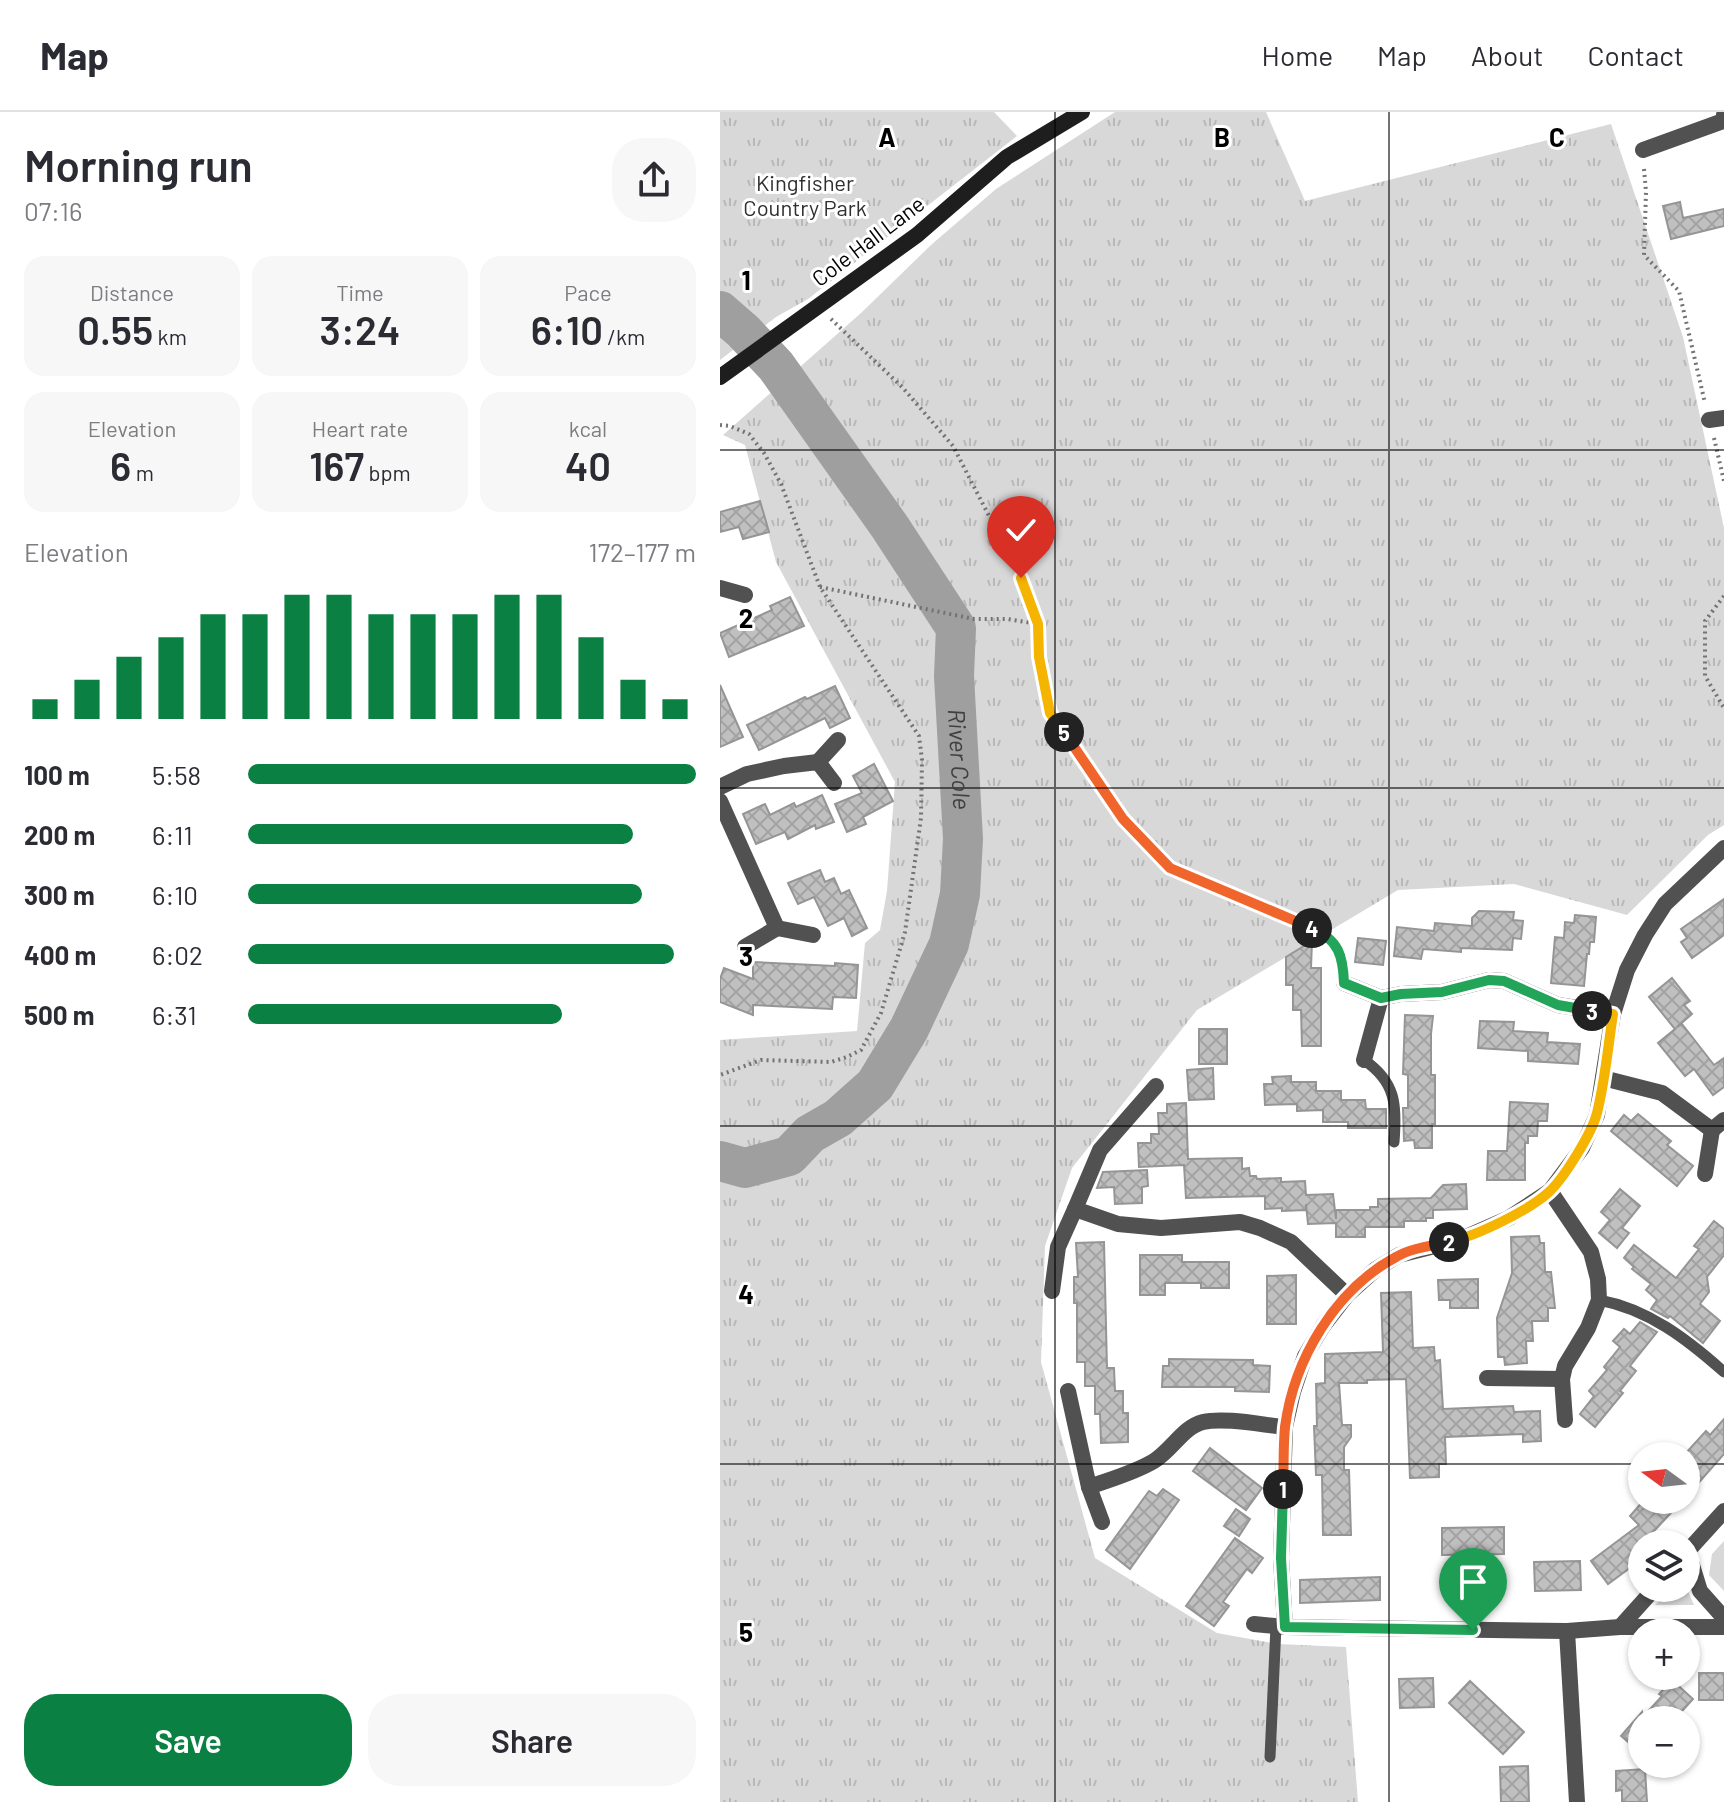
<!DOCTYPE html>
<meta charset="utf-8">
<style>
:root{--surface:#fff;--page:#f7f7f7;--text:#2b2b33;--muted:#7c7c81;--line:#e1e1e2;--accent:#0b8043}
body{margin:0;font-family:Barlow,sans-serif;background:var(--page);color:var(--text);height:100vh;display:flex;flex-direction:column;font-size:30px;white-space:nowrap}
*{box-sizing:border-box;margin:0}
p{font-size:26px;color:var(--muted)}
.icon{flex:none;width:44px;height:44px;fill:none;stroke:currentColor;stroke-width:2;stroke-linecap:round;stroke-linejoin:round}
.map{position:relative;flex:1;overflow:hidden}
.panel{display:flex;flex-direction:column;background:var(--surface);width:720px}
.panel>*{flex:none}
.needle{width:52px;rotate:285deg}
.buttons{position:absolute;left:908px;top:1330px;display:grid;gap:16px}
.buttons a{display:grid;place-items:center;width:72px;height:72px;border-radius:50%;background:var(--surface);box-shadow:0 2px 6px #0004;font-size:40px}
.pin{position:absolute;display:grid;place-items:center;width:68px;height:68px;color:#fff;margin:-82px -34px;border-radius:50% 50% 50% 0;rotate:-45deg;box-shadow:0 0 8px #0007}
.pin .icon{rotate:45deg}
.km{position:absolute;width:40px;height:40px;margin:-20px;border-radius:50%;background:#222;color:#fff;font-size:22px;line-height:40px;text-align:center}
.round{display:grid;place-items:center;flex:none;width:84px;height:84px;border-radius:32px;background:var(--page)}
.summary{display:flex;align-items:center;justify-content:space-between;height:136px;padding:0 24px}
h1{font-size:44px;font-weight:600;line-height:60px}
.figures{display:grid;grid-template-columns:repeat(3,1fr);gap:12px;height:136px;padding:8px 24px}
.figures div{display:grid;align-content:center;border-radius:20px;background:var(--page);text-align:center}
.figures b{font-size:40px;font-weight:600}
.figures small{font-size:22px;font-weight:400}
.figures p{font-size:22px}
.chart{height:224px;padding:16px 24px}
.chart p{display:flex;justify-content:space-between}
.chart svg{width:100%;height:144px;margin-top:8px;stroke:var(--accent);stroke-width:6}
.button{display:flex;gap:16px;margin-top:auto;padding:16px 24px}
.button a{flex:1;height:92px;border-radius:32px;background:var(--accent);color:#fff;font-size:32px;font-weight:600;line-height:92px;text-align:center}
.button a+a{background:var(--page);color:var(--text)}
ul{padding:0 24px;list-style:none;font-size:26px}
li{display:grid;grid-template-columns:128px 96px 1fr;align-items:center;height:60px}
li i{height:20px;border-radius:10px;background:var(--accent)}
header{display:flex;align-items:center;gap:48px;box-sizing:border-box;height:112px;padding:0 40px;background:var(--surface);border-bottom:2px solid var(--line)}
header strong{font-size:38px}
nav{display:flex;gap:44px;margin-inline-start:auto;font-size:28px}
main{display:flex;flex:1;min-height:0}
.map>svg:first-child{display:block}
.grass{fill:#d8d8d8}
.park{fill:url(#park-tufts)}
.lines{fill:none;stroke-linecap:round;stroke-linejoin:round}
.river{stroke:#9f9f9f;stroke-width:40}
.building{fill:url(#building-cross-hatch);stroke:#959595;stroke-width:2}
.path{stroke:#737373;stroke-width:4;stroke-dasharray:2 4;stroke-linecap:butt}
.lane{stroke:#515151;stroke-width:11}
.street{stroke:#515151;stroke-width:16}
.secondary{stroke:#1e1e1e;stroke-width:16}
.split-1-casing{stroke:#fff;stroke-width:16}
.split-2-casing{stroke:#fff;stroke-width:16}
.split-3-casing{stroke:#fff;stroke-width:16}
.split-4-casing{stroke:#fff;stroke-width:16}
.split-5-casing{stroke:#fff;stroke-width:16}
.split-6-casing{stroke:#fff;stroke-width:16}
.split-1{stroke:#22a559;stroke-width:10}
.split-2{stroke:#f0652b;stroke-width:10}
.split-3{stroke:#f5b400;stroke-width:10}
.split-4{stroke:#22a559;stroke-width:10}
.split-5{stroke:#f0652b;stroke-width:10}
.split-6{stroke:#f5b400;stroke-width:10}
.grid{fill:none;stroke:#000;stroke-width:2;stroke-opacity:0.55}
.labels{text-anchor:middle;stroke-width:6;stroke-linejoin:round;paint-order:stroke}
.park-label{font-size:22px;fill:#2f2f2f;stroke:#fff}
.street-label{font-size:22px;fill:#000;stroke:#fff}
.water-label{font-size:24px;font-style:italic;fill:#404040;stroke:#fff}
.grid-label{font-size:26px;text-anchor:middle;font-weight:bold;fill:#000;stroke:#fff;stroke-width:6;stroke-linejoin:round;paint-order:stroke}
</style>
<header>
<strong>Map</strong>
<nav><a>Home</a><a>Map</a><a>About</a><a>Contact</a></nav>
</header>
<main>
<section class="panel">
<div class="summary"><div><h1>Morning run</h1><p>07:16</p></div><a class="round"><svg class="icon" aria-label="share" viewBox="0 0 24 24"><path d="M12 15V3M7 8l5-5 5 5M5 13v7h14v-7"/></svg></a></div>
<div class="figures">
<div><p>Distance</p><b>0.55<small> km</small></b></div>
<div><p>Time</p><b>3:24</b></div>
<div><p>Pace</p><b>6:10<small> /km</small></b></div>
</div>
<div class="figures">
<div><p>Elevation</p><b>6<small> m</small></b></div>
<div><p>Heart rate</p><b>167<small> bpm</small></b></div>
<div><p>kcal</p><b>40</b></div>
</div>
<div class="chart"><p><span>Elevation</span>172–177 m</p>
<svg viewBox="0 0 160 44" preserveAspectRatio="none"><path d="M5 44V38M15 44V32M25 44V25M35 44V19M45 44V12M55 44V12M65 44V6M75 44V6M85 44V12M95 44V12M105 44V12M115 44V6M125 44V6M135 44V19M145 44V32M155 44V38"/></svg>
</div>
<ul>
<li><b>100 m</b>5:58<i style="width:100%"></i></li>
<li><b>200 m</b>6:11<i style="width:86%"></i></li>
<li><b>300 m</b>6:10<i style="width:88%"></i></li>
<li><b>400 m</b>6:02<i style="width:95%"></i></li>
<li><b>500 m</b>6:31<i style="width:70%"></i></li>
</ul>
<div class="button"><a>Save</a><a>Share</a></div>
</section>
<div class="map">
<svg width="1004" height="1690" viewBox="0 0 1004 1690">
<defs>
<pattern id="park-tufts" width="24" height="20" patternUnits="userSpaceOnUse" patternTransform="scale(2)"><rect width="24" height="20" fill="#d8d8d8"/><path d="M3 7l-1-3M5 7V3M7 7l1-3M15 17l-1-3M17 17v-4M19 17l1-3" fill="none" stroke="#b8b8b8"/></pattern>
<pattern id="building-cross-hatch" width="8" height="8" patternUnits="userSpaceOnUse" patternTransform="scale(2)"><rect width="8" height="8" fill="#c0c0c0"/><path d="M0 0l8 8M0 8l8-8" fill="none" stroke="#a3a3a3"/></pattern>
</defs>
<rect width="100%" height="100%" fill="#fff"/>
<g class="grass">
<path d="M 1004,1429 L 1004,1479 L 989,1463 L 992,1442 Z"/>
<path d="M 966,1475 L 974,1493 L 935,1493 L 952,1476 Z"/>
</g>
<g class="park">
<path d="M 0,0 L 274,0 L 297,24 L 88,187 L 56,205 L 0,248 Z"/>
<path d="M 395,0 L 546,0 L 585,89 L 891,12 L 963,225 L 1004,416 L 1004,713 L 988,723 L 907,803 L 794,772 L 678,778 L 477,898 L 352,1056 L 325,1134 L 321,1250 L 375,1446 L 497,1521 L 558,1532 L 626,1535 L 638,1690 L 0,1690 L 0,928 L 137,919 L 145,831 L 160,818 L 167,779 L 175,670 L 56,450 L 25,333 L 3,323 L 141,201 L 211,133 L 276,77 Z"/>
</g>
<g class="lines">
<path class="river" id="s1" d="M 0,199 L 23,219 L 56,254 L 170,415 L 236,516 L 234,564 L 243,727 L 240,782 L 229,832 L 189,917 L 155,973 L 118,1006 L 90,1022 L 69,1044 L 25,1056 L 0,1049"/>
</g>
<g class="building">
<path d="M 960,90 L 963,106 L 1004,97 L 1004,114 L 951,127 L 943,94 Z"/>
<path d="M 40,389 L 49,420 L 23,427 L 19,415 L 0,420 L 0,400 Z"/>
<path d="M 70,485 L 84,514 L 9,545 L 0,521 L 52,498 L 50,494 Z"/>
<path d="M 0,573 L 23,625 L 0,635 Z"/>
<path d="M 115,574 L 130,606 L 110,616 L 105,606 L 39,638 L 27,613 L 85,585 L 87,587 Z"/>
<path d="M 154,652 L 173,689 L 143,705 L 146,712 L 127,720 L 115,692 L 142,681 L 133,664 Z"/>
<path d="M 102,683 L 114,710 L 96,717 L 95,713 L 68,727 L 65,720 L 36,732 L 23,702 L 45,692 L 50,703 L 74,691 L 76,695 Z"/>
<path d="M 100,758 L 105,770 L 114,766 L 121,782 L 129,778 L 147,816 L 132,824 L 124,806 L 108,814 L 94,785 L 78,792 L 68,771 Z"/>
<path d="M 1004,787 L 1004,823 L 972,846 L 961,830 L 967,826 L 961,817 Z"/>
<path d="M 759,799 L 794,800 L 793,808 L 803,809 L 801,827 L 793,826 L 792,838 L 741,836 L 741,840 L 703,837 L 701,847 L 674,844 L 677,815 L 714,819 L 715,811 L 752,814 L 752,806 Z"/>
<path d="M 855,803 L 876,805 L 874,830 L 870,830 L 869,842 L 867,842 L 864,874 L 831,871 L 835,825 L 844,826 L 845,810 L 854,811 Z"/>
<path d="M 638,826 L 666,829 L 663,853 L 635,850 Z"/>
<path d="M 592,829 L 591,856 L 601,856 L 601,934 L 582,934 L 581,898 L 573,898 L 573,873 L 566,873 L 566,845 Z"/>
<path d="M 33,850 L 115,854 L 115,851 L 138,853 L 136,886 L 113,885 L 112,897 L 33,893 L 33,903 L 0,890 L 0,867 L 4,856 L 33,867 Z"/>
<path d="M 952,866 L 970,889 L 964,893 L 972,902 L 957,915 L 962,912 L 994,953 L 1004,946 L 1004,975 L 993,983 L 974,957 L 965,964 L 938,931 L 955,917 L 929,885 Z"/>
<path d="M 685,903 L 713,904 L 711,922 L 711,963 L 715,963 L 715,1012 L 712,1012 L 712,1036 L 695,1036 L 694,1028 L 684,1029 L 683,996 L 688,996 L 688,963 L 683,962 Z"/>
<path d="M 760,909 L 794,910 L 793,919 L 828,921 L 827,930 L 860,932 L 858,952 L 808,949 L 808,939 L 758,936 Z"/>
<rect x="479" y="917" width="28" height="35"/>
<path d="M 493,956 L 494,987 L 469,988 L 467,958 Z"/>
<path d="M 571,964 L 571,970 L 596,970 L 596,979 L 621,979 L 621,988 L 645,988 L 646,997 L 666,997 L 666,1016 L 628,1016 L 628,1010 L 603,1010 L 603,998 L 577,999 L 577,992 L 545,993 L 544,972 L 553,972 L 552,965 Z"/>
<path d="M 790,990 L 828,992 L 827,1009 L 818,1009 L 817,1024 L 808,1024 L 808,1031 L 805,1031 L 805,1068 L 767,1068 L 768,1039 L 787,1039 Z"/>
<path d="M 466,991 L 468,1047 L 522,1046 L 522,1057 L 529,1056 L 530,1064 L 536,1064 L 537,1067 L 561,1066 L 561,1070 L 585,1069 L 586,1083 L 613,1082 L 616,1107 L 616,1098 L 650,1098 L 650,1095 L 658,1095 L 658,1087 L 711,1086 L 723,1073 L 746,1072 L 747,1097 L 713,1098 L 713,1106 L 706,1106 L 706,1109 L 684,1109 L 684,1115 L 645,1115 L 645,1125 L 616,1125 L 616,1111 L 588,1112 L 586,1092 L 586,1098 L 562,1099 L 562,1096 L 545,1097 L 545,1084 L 466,1086 L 464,1053 L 419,1055 L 418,1031 L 431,1031 L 431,1022 L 439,1022 L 438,1001 L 447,1001 L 447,992 Z"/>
<path d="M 918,1002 L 951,1029 L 947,1033 L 973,1054 L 957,1074 L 891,1019 L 904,1003 L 911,1009 Z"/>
<path d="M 427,1058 L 428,1074 L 422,1075 L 422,1091 L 395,1092 L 394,1075 L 377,1076 L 383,1060 Z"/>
<path d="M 900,1077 L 920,1094 L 902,1116 L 909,1121 L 897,1136 L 879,1121 L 890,1108 L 881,1100 Z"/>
<path d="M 994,1109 L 1004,1117 L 1004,1143 L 987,1165 L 989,1180 L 980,1192 L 1000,1209 L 983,1231 L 950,1204 L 948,1206 L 931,1197 L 937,1188 L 926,1178 L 931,1172 L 912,1157 L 914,1155 L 904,1146 L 914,1133 L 956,1166 L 979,1137 L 974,1134 Z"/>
<path d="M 819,1124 L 820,1131 L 824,1131 L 825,1160 L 831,1160 L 835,1196 L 828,1196 L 828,1209 L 812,1209 L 813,1229 L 806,1229 L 807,1251 L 785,1253 L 784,1245 L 778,1245 L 777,1206 L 792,1161 L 791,1125 Z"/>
<path d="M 384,1130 L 387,1256 L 394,1256 L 395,1279 L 403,1279 L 403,1301 L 408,1301 L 408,1330 L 381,1331 L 380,1302 L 375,1302 L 375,1274 L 365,1274 L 365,1250 L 357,1250 L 357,1191 L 354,1191 L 354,1165 L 358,1165 L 356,1131 Z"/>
<path d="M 420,1143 L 462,1143 L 462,1150 L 509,1150 L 509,1176 L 481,1176 L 481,1171 L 445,1171 L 445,1183 L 420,1183 Z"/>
<path d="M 576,1163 L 576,1212 L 547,1212 L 547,1164 Z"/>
<path d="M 758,1167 L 758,1196 L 730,1196 L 730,1188 L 719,1188 L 718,1168 Z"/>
<path d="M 691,1180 L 693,1236 L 714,1235 L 715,1249 L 720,1248 L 723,1297 L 793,1294 L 794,1300 L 820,1299 L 821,1329 L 803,1330 L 803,1322 L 725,1325 L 726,1352 L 719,1352 L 719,1365 L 690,1366 L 686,1267 L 647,1268 L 647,1271 L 619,1271 L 622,1313 L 631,1313 L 631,1325 L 624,1335 L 624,1358 L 629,1358 L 631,1423 L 603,1423 L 602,1363 L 596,1363 L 594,1314 L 597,1314 L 596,1272 L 605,1271 L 605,1242 L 663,1240 L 661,1181 Z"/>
<path d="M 920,1210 L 937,1220 L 910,1254 L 916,1259 L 900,1279 L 903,1281 L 875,1315 L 860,1302 L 874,1284 L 869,1279 L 887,1258 L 884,1255 L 900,1235 L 893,1229 L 904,1217 L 910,1222 Z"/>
<path d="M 449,1247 L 533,1248 L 533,1253 L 550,1254 L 549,1280 L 515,1279 L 515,1275 L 442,1275 L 443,1254 L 449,1254 Z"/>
<path d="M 1004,1307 L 1004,1342 L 966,1385 L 966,1341 L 986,1319 L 990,1323 Z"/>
<path d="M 490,1336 L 542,1376 L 526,1398 L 473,1359 Z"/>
<path d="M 443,1377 L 459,1388 L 410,1457 L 386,1438 L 429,1379 L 437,1384 Z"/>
<path d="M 924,1388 L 963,1388 L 922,1432 L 922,1447 L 888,1472 L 871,1449 L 919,1413 L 910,1404 Z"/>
<path d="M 516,1397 L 530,1407 L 519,1424 L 504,1414 Z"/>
<path d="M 784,1415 L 784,1442 L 722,1443 L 722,1416 Z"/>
<path d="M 515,1426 L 543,1446 L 532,1461 L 527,1457 L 503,1490 L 509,1494 L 494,1514 L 466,1494 Z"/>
<path d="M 860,1449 L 861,1478 L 815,1479 L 814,1450 Z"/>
<path d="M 660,1465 L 660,1488 L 580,1491 L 580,1468 Z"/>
<rect x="979" y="1561" width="25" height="27"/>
<path d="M 713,1566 L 714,1595 L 680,1596 L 679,1567 Z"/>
<path d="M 952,1568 L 973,1587 L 954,1608 L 922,1608 L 922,1642 L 901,1624 L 922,1600 L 922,1606 L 942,1584 L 939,1582 Z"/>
<path d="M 750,1569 L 804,1620 L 783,1642 L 729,1591 Z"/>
<path d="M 808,1654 L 809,1690 L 781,1690 L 780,1655 Z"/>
<path d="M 925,1657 L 927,1690 L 902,1690 L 902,1678 L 896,1679 L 896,1659 Z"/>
</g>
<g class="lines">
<g class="path">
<path d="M 924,57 L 926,80 L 924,143 L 959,179 L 985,291"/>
<path d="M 111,207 L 183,276 L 233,334 L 301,466 L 318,512 L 319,545 L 330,601 L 403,707 L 450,756 L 605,822 C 614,831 622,841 623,854"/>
<path d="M 0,313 L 10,314 L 29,322 L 44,341 L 61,372 L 100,475 L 199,624 L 202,648 L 201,706 L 185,820 L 161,901 L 141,938 L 127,945 L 111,950 L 41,948 L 0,963"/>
<path d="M 994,326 L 1004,369"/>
<path d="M 100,475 L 254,507 L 287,507 L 318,512"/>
<path d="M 1004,484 L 985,509 L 985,564 L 1004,596"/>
</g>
<g class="lane">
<path d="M 644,948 C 676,970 677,993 674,1030"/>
<path d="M 879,1188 C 928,1197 967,1227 1004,1260"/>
<path d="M 550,1645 L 556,1514"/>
</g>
<g class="street">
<path d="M 923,38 L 1003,9 L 1004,3"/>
<path d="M 989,308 L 1004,306"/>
<path d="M 0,476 L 25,483"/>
<path d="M 98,650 L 118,628"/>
<path d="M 0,675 L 27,662 L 64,654 L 98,650 L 114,671"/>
<path d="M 0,689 L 57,816 L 25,835"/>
<path d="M 57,816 L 93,823"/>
<path d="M 624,871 L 661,886 L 681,882 L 722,880 L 769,868 L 784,869 L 838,893 L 893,902"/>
<path d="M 644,948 L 661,886"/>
<path d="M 883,966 L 942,981 L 992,1018 L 1004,1008"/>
<path d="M 436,974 L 380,1038 L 355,1097 L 398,1112 L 441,1116 L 520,1110 L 540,1116 L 571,1130 L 627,1183"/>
<path d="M 985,1062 L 992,1018"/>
<path d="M 830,1079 L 871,1140 L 878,1167 L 879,1188 L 868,1216 L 845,1254 L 842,1267 L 845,1308"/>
<path d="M 332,1179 L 338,1135 L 355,1097"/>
<path d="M 767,1266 L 842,1267"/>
<path d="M 348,1279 L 369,1375 L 382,1410"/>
<path d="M 369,1375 C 391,1367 414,1361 434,1349 C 452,1338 463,1315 483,1310 C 504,1305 543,1313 565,1315"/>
<path d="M 968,1440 L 980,1479 L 1004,1506"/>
<path d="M 966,1441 L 1004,1399"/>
<path d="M 534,1512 L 565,1515 L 847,1519 L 900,1515 L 1004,1515"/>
<path d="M 565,1515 L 561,1446 L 565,1315 L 573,1280 L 585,1244 L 603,1214 L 627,1183 L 656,1157 L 679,1143 L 739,1128 L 789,1106 L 830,1079 L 862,1036 L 877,1003 L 893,902 L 907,858 L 925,823 L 945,792 L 1004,736"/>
<path d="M 900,1515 L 935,1476"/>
<path d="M 847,1519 L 857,1690"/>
</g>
<path class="secondary" d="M 0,265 L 197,123 L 287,45 L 362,0"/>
</g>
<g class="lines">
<defs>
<path id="split-1" d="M 563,1377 L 561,1446 L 565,1515 L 753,1518"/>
<path id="split-2" d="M 563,1377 C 564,1356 563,1335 565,1315 C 574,1247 615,1178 676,1145 C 691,1136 711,1134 729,1130"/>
<path id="split-3" d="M 729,1130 C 756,1124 808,1099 829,1080 C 844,1066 872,1021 877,1001 C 885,969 888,935 893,902 L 872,899"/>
<path id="split-4" d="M 592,816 C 619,828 623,844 624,871 L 661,886 L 681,882 L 722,880 L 769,868 L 784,869 L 838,893 L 872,899"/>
<path id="split-5" d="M 344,620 L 403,707 L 450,756 L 592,816"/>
<path id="split-6" d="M 301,466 L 318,512 L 319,545 L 330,601 L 344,620"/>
</defs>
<use href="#split-1" class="split-1-casing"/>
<use href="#split-2" class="split-2-casing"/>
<use href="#split-3" class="split-3-casing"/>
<use href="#split-4" class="split-4-casing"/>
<use href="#split-5" class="split-5-casing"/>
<use href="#split-6" class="split-6-casing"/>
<use href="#split-1" class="split-1"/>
<use href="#split-2" class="split-2"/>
<use href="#split-3" class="split-3"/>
<use href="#split-4" class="split-4"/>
<use href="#split-5" class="split-5"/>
<use href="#split-6" class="split-6"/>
</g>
<path class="grid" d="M 335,0 L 335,1690M 669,0 L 669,1690M 0,338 L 1004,338M 0,676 L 1004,676M 0,1014 L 1004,1014M 0,1352 L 922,1352M 966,1352 L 1004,1352"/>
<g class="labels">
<g class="park-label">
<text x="85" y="79">Kingfisher<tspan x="85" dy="25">Country Park</tspan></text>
</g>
<g class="street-label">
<text transform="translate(148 129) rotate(-37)" y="8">Cole Hall Lane</text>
</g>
<g class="water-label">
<text dy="8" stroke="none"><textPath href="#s1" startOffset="528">River Cole</textPath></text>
</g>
</g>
<g class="grid-label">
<text x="167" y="35">A</text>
<text x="502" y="35">B</text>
<text x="837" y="35">C</text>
<text x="26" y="178">1</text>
<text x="26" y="516">2</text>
<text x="26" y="854">3</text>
<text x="26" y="1192">4</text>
<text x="26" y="1530">5</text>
</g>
</svg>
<div class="buttons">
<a><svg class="needle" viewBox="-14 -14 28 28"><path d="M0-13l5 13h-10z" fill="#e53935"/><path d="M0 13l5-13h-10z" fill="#7c7c81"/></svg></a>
<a><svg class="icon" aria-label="layers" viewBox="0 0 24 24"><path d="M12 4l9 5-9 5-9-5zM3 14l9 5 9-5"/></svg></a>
<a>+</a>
<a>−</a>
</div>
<div class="pin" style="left:753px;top:1518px;background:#1e9e55"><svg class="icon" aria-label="arrive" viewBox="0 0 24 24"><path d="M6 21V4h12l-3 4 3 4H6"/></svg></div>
<div class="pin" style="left:301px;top:466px;background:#d93025"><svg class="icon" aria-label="check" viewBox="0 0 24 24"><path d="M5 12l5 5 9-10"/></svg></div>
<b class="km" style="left:563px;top:1377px">1</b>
<b class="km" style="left:729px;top:1130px">2</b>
<b class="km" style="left:872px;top:899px">3</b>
<b class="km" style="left:592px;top:816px">4</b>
<b class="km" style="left:344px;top:620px">5</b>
</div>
</main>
